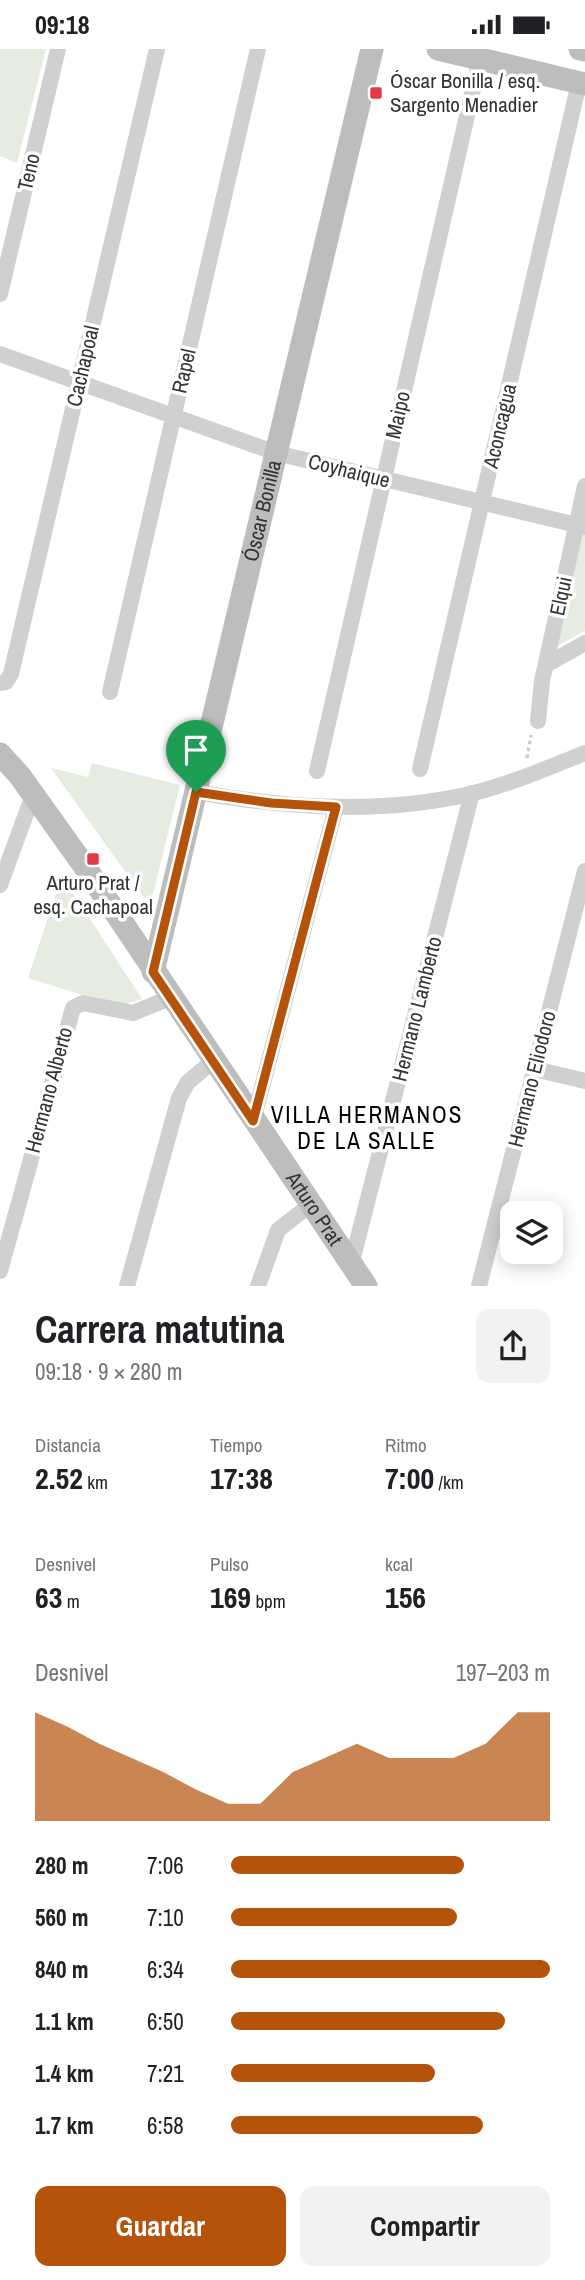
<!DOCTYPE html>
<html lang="es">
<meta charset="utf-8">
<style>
:root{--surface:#fff;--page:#f2f2f2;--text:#202124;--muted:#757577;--accent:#b45309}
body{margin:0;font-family:"Archivo Narrow",sans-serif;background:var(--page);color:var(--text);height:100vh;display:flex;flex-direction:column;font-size:26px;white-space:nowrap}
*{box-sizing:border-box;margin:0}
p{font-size:23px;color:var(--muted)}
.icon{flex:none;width:38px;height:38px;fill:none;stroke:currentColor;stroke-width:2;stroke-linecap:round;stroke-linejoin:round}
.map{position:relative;height:1237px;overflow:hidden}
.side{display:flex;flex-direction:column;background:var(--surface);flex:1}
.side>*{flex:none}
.controls{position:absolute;left:500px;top:1152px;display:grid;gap:14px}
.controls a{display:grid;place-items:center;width:63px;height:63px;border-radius:14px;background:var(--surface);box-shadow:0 4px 18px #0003;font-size:35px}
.pin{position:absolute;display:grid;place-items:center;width:60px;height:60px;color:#fff;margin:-72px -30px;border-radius:50% 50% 50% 0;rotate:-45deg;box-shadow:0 0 7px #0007}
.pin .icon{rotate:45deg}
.round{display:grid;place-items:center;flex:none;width:74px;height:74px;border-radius:14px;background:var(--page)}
.overview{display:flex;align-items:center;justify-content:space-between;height:119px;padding:0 35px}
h1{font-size:38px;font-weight:700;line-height:52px}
.figures{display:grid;grid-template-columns:repeat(3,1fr);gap:10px;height:119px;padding:7px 35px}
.figures div{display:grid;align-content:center}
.figures b{font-size:30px;font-weight:700}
.figures small{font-size:19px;font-weight:400}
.figures p{font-size:19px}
.chart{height:196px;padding:14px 35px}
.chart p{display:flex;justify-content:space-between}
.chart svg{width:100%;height:126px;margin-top:7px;fill:var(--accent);opacity:.7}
.cta{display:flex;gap:14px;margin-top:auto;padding:14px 35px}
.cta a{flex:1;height:80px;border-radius:14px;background:var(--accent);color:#fff;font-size:28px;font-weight:700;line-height:80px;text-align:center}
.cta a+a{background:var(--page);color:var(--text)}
ul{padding:0 35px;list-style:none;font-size:23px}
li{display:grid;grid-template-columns:112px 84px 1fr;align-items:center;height:52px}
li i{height:18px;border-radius:9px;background:var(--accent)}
.status{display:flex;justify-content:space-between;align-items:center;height:49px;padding:0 35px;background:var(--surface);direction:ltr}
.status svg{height:19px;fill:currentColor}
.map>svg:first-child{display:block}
.green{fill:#e6ecdf}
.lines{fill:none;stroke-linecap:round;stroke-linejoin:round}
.path{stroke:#cdcdcd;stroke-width:3.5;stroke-dasharray:3.5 3.5;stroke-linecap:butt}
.street{stroke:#d0d0d0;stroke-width:16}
.secondary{stroke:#bdbdbd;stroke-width:23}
.route-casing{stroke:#fff;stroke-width:14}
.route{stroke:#b45309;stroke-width:9}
.poi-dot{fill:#e63946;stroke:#fff;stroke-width:2.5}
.labels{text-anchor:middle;stroke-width:7;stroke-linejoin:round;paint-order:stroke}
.poi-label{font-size:21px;fill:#333;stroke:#fff;text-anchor:start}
.street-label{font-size:21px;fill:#333;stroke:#fff}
.neighbourhood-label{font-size:23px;letter-spacing:2px;fill:#000;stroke:#fff}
</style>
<div class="status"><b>09:18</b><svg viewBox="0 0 49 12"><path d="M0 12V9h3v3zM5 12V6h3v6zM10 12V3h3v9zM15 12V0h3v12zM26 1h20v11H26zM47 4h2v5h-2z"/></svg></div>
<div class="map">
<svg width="585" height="1237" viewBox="0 0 585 1237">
<rect width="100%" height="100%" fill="#fff"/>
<g class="green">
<path d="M 0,0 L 46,0 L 17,114 L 0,107 Z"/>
<path d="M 580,485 L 585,486 L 585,582 L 557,597 Z"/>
<path d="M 92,714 L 180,736 L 152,849 L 144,849 L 51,719 L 88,728 Z"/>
<path d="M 62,827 L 142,950 L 118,957 L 28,929 Z"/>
</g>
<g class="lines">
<path class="path" d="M 527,709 L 531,686"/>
<g class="street">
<path d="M 0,245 L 58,0"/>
<path d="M 0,305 L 276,404 L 585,478"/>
<path d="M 546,616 L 585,594"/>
<path d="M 0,634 L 6,633 L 11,625 L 157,0"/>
<path d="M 110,643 L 258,0"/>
<path d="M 538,672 L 542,632 L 585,437"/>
<path d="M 420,720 L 579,34"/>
<path d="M 317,722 L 480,10"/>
<path d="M 196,743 C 287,759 383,766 474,744 C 512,734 548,719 585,704"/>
<path d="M 0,836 L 33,746"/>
<path d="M 535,1020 L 585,1032"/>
<path d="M 253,1072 L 336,758"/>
<path d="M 351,1216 L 472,744"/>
<path d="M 0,1222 L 73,959 L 83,954 L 133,964 L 170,949"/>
<path d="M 127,1237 L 179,1049 L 188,1033 L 213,1012"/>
<path d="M 258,1237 L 278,1181 L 310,1156"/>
<path d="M 479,1237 L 585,822"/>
</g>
<g class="secondary">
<path d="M 438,0 L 585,35"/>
<path d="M 580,0 L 585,1"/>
<path id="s1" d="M 0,705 L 20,727 L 85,818 L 366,1237"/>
<path id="s2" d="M 153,923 L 372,0"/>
</g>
</g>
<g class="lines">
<defs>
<path id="route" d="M 196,743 L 271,754 L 336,758 L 253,1072 L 153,923 Z"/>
</defs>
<use href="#route" class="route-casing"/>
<use href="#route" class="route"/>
</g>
<g class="poi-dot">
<rect x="369" y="37" width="14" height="14" rx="3.5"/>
<rect x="86" y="803" width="14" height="14" rx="3.5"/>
</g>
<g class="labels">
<g class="poi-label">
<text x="390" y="39">Óscar Bonilla / esq.<tspan x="390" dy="24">Sargento Menadier</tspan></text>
<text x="93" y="841" text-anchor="middle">Arturo Prat /<tspan x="93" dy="24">esq. Cachapoal</tspan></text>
</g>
<g class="street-label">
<text transform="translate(29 123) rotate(-77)" y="7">Teno</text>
<text transform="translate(83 317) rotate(-77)" y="7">Cachapoal</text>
<text transform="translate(184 322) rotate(-77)" y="7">Rapel</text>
<text transform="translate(398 366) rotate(-77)" y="7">Maipo</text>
<text transform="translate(500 377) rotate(-77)" y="7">Aconcagua</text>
<text transform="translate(349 422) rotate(14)" y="7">Coyhaique</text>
<text dy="7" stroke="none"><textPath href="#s2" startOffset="474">Óscar Bonilla</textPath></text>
<text transform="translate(561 547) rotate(-78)" y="7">Elqui</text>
<text transform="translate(417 960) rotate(-76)" y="7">Hermano Lamberto</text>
<text transform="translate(532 1030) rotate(-76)" y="7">Hermano Eliodoro</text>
<text transform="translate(49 1041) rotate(-75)" y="7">Hermano Alberto</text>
<text dy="7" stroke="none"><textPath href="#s1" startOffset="553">Arturo Prat</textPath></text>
</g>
<g class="neighbourhood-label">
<text x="367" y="1074">VILLA HERMANOS<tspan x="367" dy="26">DE LA SALLE</tspan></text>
</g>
</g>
</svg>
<div class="controls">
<a><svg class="icon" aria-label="layers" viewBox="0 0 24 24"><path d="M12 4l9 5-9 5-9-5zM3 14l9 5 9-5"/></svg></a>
</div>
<div class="pin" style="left:196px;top:743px;background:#1e9e55"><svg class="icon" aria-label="arrive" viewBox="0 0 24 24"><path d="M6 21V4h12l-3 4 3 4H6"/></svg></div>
</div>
<section class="side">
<div class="overview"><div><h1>Carrera matutina</h1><p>09:18 · 9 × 280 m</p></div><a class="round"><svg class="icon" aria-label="share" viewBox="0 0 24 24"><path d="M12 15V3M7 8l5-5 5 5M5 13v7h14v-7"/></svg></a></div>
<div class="figures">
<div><p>Distancia</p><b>2.52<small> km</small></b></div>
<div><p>Tiempo</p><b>17:38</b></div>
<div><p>Ritmo</p><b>7:00<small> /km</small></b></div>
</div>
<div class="figures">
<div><p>Desnivel</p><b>63<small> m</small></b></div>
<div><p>Pulso</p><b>169<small> bpm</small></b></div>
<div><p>kcal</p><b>156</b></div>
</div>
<div class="chart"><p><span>Desnivel</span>197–203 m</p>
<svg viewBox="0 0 160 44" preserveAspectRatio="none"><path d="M0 44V6L10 11L20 17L30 22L40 27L50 33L60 38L70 38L80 27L90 22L100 17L110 22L120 22L130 22L140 17L150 6L160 6V44z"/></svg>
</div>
<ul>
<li><b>280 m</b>7:06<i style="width:73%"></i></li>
<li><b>560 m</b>7:10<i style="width:71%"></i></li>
<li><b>840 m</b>6:34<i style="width:100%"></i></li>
<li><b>1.1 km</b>6:50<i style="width:86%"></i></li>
<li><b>1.4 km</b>7:21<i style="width:64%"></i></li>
<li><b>1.7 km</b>6:58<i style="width:79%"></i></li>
</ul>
<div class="cta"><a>Guardar</a><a>Compartir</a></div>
</section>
